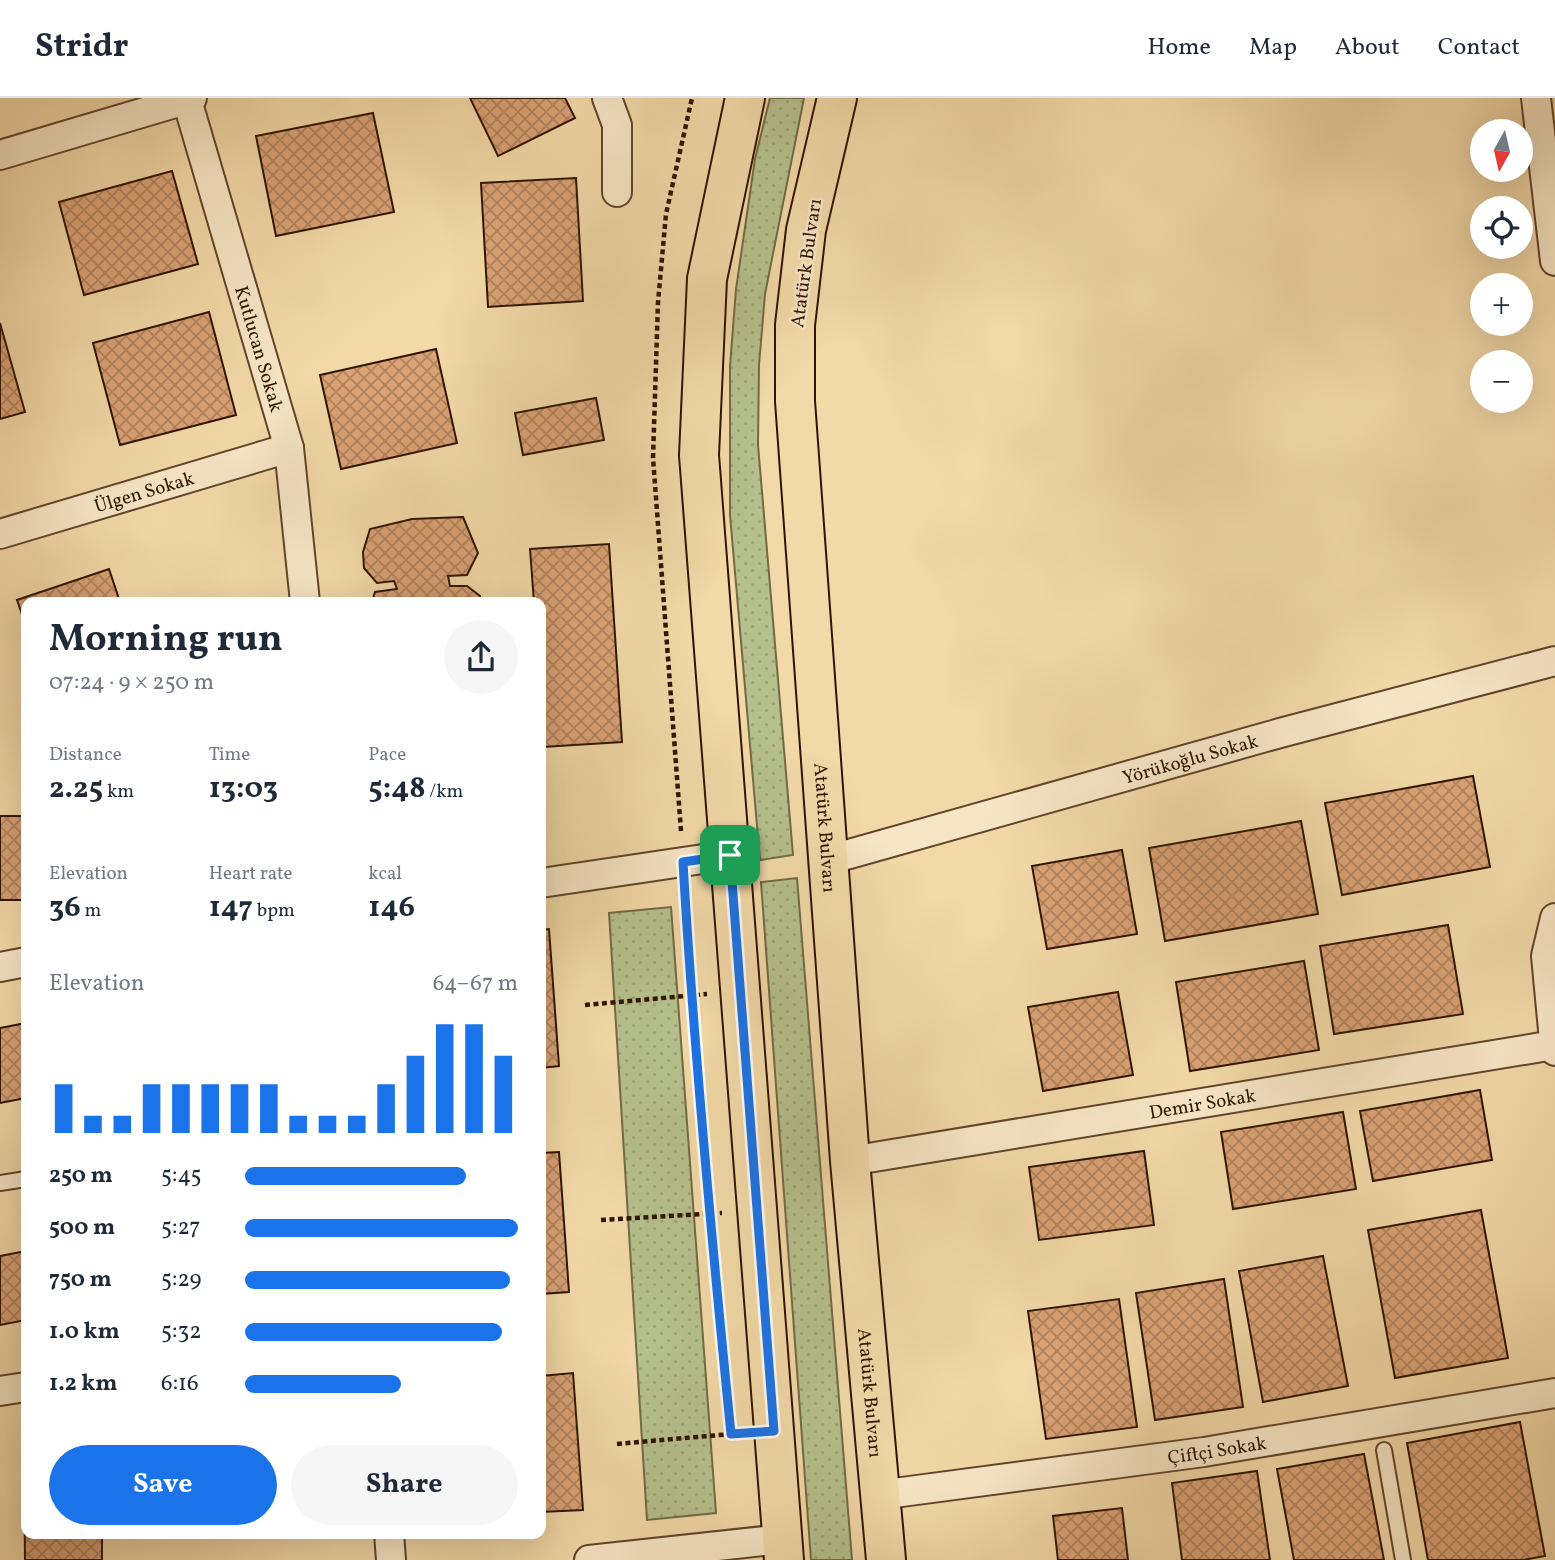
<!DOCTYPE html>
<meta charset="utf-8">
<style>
:root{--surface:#fff;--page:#f6f6f7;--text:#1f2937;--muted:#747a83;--line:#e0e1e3;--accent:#1a73e8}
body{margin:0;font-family:Vollkorn,serif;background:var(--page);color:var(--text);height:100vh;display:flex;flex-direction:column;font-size:26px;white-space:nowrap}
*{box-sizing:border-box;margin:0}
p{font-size:23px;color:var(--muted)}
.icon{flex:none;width:38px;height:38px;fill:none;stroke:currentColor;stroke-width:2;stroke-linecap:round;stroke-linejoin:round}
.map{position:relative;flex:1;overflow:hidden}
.panel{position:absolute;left:21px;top:499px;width:525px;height:942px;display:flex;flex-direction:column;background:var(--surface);border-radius:14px;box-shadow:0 7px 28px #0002}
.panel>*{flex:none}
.needle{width:46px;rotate:188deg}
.controls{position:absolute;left:1470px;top:21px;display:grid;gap:14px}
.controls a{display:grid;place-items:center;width:63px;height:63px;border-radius:50%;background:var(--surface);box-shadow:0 7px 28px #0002;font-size:35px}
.pin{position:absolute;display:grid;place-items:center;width:60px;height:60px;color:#fff;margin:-30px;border-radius:14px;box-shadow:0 4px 10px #0006}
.round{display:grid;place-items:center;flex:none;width:74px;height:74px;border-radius:37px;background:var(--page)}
.overview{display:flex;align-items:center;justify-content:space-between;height:119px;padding:0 28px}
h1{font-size:38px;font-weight:700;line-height:52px}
.stats{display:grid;grid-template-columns:repeat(3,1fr);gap:10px;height:119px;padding:7px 28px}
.stats div{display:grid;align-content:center}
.stats b{font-size:30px;font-weight:700}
.stats small{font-size:19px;font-weight:400}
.stats p{font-size:19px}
.chart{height:196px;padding:14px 28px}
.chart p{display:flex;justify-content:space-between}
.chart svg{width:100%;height:126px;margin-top:7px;stroke:var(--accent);stroke-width:6}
.action{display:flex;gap:14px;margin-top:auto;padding:14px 28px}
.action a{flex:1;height:80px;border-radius:42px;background:var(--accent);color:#fff;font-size:28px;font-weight:700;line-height:80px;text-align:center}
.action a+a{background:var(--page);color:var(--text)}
ul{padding:0 28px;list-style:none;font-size:23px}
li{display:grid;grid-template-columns:112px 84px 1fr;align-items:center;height:52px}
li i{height:18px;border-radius:9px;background:var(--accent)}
header{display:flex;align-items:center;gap:42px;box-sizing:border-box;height:98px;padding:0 35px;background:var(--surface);border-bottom:2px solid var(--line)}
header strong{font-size:33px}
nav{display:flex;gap:38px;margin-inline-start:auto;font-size:24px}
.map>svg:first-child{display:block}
.grass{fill:url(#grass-dots);stroke:#726a46;stroke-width:2}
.building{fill:url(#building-cross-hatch);stroke:#301400;stroke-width:2}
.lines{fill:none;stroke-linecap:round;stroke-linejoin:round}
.lane-casing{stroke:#61452a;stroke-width:18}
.street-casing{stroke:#61452a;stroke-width:32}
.primary-casing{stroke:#301400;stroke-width:42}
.path{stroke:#301400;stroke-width:4.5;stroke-dasharray:5 3.5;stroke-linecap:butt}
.lane{stroke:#f7e6c6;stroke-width:14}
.street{stroke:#f7e6c6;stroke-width:28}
.primary{stroke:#f3d9a8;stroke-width:38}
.route-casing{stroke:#fff;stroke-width:14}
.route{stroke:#1a73e8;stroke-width:9}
.labels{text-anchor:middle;stroke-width:5;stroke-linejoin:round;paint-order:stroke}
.street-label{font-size:19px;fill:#301400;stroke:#f7e6c6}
</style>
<header>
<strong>Stridr</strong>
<nav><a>Home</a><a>Map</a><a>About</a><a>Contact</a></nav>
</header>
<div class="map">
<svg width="1555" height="1462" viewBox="0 0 1555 1462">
<defs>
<pattern id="grass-dots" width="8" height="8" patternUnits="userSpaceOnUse" patternTransform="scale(1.75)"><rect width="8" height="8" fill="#b5c08c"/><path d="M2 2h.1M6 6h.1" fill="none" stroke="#9ca477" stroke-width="1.8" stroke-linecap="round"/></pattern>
<pattern id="building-cross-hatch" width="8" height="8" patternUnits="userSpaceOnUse" patternTransform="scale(1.75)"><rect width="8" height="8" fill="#daa275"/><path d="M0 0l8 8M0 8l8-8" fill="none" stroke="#b1835e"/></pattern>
</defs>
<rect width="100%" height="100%" fill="#f3d9a8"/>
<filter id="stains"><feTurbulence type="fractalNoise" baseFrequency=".00286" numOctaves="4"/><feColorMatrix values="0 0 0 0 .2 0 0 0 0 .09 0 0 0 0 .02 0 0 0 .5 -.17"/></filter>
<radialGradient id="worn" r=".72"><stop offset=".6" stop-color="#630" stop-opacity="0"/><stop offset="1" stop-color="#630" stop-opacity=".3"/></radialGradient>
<g class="grass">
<path d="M 770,0 L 804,0 L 765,196 L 759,267 L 758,347 L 793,757 L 760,762 L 730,417 L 730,268 L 736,191 L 755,61 Z"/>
<path d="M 797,780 L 852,1462 L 811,1462 L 761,784 Z"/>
<path d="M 671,809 L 716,1415 L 647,1422 L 609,815 Z"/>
</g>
<g class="building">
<path d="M 470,0 L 565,0 L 575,20 L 498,58 Z"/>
<path d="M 373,15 L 394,114 L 276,138 L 256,38 Z"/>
<path d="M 172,73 L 198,166 L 84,197 L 59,104 Z"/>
<path d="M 576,80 L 583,203 L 488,209 L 481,85 Z"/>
<path d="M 209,214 L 236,317 L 120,347 L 93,245 Z"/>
<path d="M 0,225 L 25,314 L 0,321 Z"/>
<path d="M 436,251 L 457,345 L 341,371 L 320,277 Z"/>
<path d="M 596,300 L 604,342 L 523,357 L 515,315 Z"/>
<path d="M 463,419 L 478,455 L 467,477 L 448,478 L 450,488 L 467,488 L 480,498 L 480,504 L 372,504 L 375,494 L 397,491 L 394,483 L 377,485 L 364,470 L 363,454 L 370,431 L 412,421 Z"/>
<path d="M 609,446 L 622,644 L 543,649 L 541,609 L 541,504 L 534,504 L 530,451 Z"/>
<path d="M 109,471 L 120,504 L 26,504 L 26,528 L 17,502 Z"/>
<path d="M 1473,678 L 1490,769 L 1342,797 L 1325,705 Z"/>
<rect x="0" y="718" width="26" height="84"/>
<path d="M 1301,723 L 1318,816 L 1165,843 L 1149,750 Z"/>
<path d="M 1122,752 L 1137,836 L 1047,851 L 1032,768 Z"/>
<path d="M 1448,827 L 1463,916 L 1334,936 L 1320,848 Z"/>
<path d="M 549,831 L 559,968 L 541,970 L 541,832 Z"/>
<path d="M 1304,863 L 1319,952 L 1190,973 L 1176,884 Z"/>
<path d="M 1118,894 L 1133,977 L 1043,993 L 1028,909 Z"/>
<path d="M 26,925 L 26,1000 L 0,1005 L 0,930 Z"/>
<path d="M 1480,992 L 1492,1062 L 1373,1083 L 1360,1013 Z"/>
<path d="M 1343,1014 L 1356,1091 L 1233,1111 L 1221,1034 Z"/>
<path d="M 1144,1053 L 1154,1127 L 1039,1142 L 1029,1069 Z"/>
<path d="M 559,1054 L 569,1194 L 541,1196 L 541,1055 Z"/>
<path d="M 1481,1112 L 1508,1260 L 1395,1280 L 1368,1132 Z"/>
<path d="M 26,1153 L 26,1222 L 0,1227 L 0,1158 Z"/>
<path d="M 1323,1158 L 1348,1288 L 1263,1304 L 1239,1173 Z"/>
<path d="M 1224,1181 L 1243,1309 L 1155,1322 L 1136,1195 Z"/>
<path d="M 1119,1201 L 1137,1329 L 1046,1341 L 1028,1213 Z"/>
<path d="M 573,1275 L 583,1412 L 541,1414 L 541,1278 Z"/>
<path d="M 1520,1324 L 1545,1458 L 1523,1462 L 1428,1462 L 1407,1345 Z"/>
<path d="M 1364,1356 L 1384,1462 L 1294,1462 L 1277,1371 Z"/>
<path d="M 24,1357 L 26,1357 L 26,1435 L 102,1435 L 102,1462 L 25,1462 Z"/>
<path d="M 1257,1373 L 1270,1462 L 1182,1462 L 1172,1385 Z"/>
<path d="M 1122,1410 L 1128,1462 L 1058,1462 L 1053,1418 Z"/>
</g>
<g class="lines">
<defs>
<g id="lane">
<path d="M 0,1085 L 26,1081"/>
<path d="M 1384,1352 L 1403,1462"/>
</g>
<g id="street">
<path d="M 607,0 L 617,27 L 617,94"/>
<path d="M 1536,0 L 1555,163"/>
<path id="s1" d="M 187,2 L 289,350 L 305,504"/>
<path d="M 0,57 L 192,0"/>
<path id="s2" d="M 0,436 L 289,350"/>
<path id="s3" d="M 828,762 L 1280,635 L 1555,563"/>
<path d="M 541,785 L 730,757"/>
<path d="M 1555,820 L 1546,858 L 1555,953"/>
<path d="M 0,869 L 26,864"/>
<path id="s4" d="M 850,1063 L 1554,947"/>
<path d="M 0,1293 L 26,1289"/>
<path id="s5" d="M 879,1397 L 1204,1354 L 1555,1295"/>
<path d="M 389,1435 L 391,1462"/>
<path d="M 589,1462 L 782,1441"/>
</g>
<g id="primary">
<path d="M 745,0 L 707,181 L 699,357 L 784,1462"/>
<path id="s6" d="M 837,0 L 806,132 L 795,227 L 795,303 L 850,1063 L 886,1462"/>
</g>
</defs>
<use href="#lane" class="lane-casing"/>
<use href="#street" class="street-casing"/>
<use href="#primary" class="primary-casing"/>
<g class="path">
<path d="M 681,733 L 653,360 L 658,204 L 666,116 L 692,0"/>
<path d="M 685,794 C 695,976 713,1156 731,1337"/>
<path d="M 585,907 L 707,896"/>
<path d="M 601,1122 L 722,1115"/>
<path d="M 617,1346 L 731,1336"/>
</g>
<use href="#lane" class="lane"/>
<use href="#street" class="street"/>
<use href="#primary" class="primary"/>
</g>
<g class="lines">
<defs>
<path id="route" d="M 730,757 L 774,1333 L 731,1336 C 712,1146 694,955 683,764 Z"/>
</defs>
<use href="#route" class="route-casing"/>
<use href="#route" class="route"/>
</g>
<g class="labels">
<g class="street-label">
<text transform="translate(805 165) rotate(-82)" y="7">Atatürk Bulvarı</text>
<text dy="7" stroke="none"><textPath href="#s1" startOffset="259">Kutlucan Sokak</textPath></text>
<text dy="7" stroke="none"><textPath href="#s2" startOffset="150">Ülgen Sokak</textPath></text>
<text dy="7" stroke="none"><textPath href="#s3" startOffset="376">Yörükoğlu Sokak</textPath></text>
<text dy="7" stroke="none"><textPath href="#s6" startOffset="735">Atatürk Bulvarı</textPath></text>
<text dy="7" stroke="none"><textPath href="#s4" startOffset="357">Demir Sokak</textPath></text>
<text dy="7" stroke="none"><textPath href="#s6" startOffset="1302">Atatürk Bulvarı</textPath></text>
<text dy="7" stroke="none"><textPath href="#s5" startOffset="341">Çiftçi Sokak</textPath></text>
</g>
</g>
<rect width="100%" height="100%" filter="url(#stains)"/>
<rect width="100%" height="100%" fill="url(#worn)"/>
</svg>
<div class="controls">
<a><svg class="needle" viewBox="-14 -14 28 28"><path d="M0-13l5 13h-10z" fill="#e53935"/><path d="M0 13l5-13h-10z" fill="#747a83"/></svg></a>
<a><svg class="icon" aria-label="locate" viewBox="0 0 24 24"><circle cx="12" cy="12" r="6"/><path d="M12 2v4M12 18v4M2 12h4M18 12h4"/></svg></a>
<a>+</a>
<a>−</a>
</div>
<div class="pin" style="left:730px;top:757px;background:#1e9e55"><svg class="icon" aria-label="arrive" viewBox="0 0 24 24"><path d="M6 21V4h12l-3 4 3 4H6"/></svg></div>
<section class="panel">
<div class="overview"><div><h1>Morning run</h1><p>07:24 · 9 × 250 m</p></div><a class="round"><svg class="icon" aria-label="share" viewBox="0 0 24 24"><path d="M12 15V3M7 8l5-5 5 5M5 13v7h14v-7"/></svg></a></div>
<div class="stats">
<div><p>Distance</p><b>2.25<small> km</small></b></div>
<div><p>Time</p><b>13:03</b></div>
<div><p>Pace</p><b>5:48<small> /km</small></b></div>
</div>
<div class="stats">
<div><p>Elevation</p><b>36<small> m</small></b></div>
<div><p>Heart rate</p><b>147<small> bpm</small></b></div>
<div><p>kcal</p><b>146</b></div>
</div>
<div class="chart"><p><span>Elevation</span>64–67 m</p>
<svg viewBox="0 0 160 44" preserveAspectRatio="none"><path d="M5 44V27M15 44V38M25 44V38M35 44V27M45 44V27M55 44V27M65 44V27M75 44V27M85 44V38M95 44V38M105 44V38M115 44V27M125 44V17M135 44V6M145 44V6M155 44V17"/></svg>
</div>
<ul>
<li><b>250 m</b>5:45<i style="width:81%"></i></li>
<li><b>500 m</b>5:27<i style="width:100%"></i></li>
<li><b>750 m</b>5:29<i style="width:97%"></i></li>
<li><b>1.0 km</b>5:32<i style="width:94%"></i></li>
<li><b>1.2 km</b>6:16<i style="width:57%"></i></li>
</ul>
<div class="action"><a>Save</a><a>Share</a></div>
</section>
</div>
